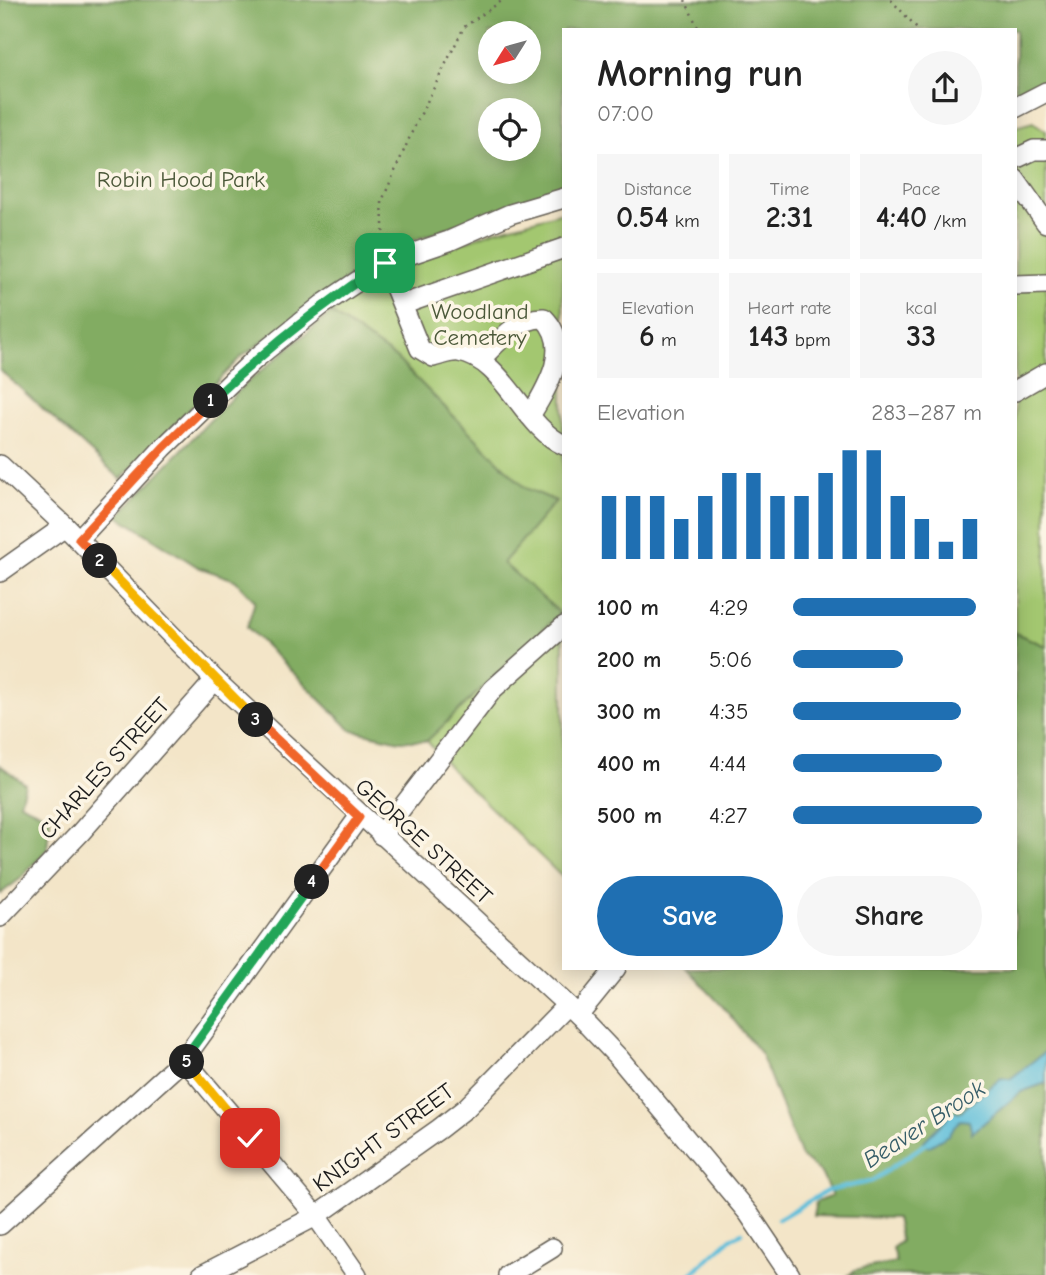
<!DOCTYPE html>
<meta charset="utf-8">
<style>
:root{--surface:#fff;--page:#f6f6f6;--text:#222;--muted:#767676;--accent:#1f6fb2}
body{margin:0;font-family:"Comic Neue",sans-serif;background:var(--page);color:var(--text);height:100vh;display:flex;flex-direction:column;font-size:26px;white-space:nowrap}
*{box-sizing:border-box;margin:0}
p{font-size:23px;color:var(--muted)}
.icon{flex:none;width:38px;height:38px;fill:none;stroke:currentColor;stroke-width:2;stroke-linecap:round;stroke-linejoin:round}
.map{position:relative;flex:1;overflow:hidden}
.panel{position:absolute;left:562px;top:28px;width:455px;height:942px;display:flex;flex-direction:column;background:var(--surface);border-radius:0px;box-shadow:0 4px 18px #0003}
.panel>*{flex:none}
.needle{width:46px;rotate:233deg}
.controls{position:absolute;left:478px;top:21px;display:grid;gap:14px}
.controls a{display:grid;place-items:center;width:63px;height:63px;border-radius:50%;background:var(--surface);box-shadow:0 4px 18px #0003;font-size:35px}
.pin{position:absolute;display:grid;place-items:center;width:60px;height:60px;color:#fff;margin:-30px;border-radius:14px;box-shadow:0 4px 10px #0006}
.km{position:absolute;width:35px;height:35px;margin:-18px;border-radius:50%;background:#222;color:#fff;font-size:19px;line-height:35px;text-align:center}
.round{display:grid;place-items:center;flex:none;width:74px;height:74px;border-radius:37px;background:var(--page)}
.headline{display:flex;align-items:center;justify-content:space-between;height:119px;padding:0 35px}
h1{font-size:38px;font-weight:700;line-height:52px}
.metrics{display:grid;grid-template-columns:repeat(3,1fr);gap:10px;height:119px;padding:7px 35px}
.metrics div{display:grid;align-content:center;border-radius:0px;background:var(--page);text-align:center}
.metrics b{font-size:30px;font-weight:700}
.metrics small{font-size:19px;font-weight:400}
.metrics p{font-size:19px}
.chart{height:196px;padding:14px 35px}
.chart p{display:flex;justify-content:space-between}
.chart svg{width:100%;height:126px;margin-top:7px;stroke:var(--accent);stroke-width:6}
.button{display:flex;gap:14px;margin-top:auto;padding:14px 35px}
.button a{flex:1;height:80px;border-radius:42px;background:var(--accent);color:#fff;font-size:28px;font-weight:700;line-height:80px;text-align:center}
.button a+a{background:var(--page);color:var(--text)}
ul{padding:0 35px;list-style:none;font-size:23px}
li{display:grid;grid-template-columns:112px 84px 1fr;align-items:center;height:52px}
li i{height:18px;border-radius:9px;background:var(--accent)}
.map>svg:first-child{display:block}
.green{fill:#a3c770;stroke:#607246;stroke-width:2}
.forest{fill:#82ac62;stroke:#4f643f;stroke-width:2;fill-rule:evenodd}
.water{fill:#5cbeda;stroke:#3c6d7b;stroke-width:2}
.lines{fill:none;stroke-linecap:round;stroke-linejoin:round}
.stream{stroke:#5cbeda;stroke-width:4.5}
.minor-casing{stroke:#676258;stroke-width:22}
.path{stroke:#676258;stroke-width:2.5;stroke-dasharray:2 5;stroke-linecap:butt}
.minor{stroke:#fff;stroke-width:19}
.split-1-casing{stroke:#fff;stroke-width:14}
.split-2-casing{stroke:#fff;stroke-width:14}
.split-3-casing{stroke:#fff;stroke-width:14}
.split-4-casing{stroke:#fff;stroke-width:14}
.split-5-casing{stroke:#fff;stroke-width:14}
.split-6-casing{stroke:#fff;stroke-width:14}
.split-1{stroke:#22a559;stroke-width:9}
.split-2{stroke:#f0652b;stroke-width:9}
.split-3{stroke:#f5b400;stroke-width:9}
.split-4{stroke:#f0652b;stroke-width:9}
.split-5{stroke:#22a559;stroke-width:9}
.split-6{stroke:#f5b400;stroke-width:9}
.labels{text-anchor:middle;stroke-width:7;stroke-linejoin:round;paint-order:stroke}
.park-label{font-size:23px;fill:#4b5839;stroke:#fcf5e5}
.street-label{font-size:23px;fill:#1c1c1c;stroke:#fcf5e5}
.water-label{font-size:24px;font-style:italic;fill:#365d68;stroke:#fcf5e5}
</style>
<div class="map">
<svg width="1046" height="1275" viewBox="0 0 1046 1275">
<rect width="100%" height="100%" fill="#fcf5e5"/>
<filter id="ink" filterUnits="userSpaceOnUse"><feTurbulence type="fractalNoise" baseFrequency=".0143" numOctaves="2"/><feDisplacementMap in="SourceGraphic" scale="14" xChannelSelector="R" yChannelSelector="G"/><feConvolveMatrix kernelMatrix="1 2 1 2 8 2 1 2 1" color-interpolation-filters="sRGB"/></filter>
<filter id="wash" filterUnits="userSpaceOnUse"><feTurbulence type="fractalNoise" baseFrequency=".00686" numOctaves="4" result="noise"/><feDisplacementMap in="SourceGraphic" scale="28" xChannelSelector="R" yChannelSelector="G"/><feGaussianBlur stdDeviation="1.57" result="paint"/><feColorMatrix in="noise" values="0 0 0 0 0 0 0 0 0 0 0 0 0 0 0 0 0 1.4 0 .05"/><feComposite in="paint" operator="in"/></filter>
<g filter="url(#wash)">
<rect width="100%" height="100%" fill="#f3e5c8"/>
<g class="green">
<path d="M 1033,122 L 1046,131 L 1046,646 L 1015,633 L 1015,127 Z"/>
<path d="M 563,212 L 563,878 L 452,770 L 427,741 L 560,613 L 502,563 L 555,501 L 525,488 L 396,358 L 331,313 L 389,269 L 497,230 Z"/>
</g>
<g class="forest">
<path d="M 0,0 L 1046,0 L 1046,84 L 1015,100 L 1015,30 L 564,30 L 563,186 L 385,251 L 240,358 L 121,479 L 0,370 ZM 490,33 L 528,33 L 528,72 L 490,72 ZM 490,110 L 528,110 L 528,149 L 490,149 Z"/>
<path d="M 331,313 L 396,358 L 525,488 L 556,501 L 503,563 L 560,613 L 427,741 L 400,741 L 351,730 L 247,627 L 255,601 L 235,580 L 198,567 L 118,516 L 242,387 Z"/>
<path d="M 1015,633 L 1046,646 L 1046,1275 L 849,1275 L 855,1270 L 896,1262 L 892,1248 L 901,1241 L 896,1218 L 813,1216 L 816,1202 L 832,1196 L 821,1173 L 801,1157 L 761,1054 L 723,1007 L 686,968 L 1015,968 Z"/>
<path d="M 0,765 L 25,784 L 20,803 L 50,817 L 47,850 L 20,879 L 0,894 Z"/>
</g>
<path class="water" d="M 1046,1051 L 1046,1083 L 1021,1092 L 972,1133 L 969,1121 L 960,1120 L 948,1135 L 928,1147 L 924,1141 L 954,1111 L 960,1112 L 1001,1078 L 1010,1079 Z"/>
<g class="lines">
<g class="stream">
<path d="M 778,1219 L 827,1191 L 872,1181 L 928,1142"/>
<path d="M 690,1275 L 731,1238 L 742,1233"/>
</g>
</g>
</g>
<g filter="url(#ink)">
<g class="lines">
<defs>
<g id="minor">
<path d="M 1015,108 L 1046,92"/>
<path d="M 1015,159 L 1034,150 L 1046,150"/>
<path d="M 1015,179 L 1046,223"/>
<path d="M 385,263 L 420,349 L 433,357 C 441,355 451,351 459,352 C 504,359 523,427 564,445"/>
<path d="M 1015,285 L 1046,284"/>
<path d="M 404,304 L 564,248"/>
<path d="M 481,359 C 498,342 518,317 544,318 C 573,347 547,388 530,416"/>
<path d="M 1015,391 L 1046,373"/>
<path d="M 0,465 L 65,526 L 215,680 L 578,1015 L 619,1058 L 749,1214 L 790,1275"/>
<path d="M 79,539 L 163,448 L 255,359 L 322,305 L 385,263 L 449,241 L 510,214 L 564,198"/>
<path d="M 0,572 L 65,526"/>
<path d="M 381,835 L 493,689 L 564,626"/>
<path d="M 0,917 L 81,832 L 215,680"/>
<path d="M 578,1015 L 616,968"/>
<path d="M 184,1059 L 316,1216 L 357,1275"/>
<path d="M 0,1225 L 184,1059 L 359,817"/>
<path d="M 202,1275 L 316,1216 L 439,1129 L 466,1108 L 567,1005"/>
<path d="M 508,1275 L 552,1248"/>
</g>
</defs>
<use href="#minor" class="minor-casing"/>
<g class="path">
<path d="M 685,0 L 699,30"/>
<path d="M 891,0 L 919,30"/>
<path d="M 384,246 L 382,201 L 412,132 L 464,27 L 503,0"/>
</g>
<use href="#minor" class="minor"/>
</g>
</g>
<g class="lines" filter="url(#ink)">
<defs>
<path id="split-1" d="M 211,401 C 266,349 322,304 385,263"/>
<path id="split-2" d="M 100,561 L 79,539 L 163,448 L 211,401"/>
<path id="split-3" d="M 100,561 L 256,720"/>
<path id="split-4" d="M 256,720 L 359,817 L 312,882"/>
<path id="split-5" d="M 187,1062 L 184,1059 L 312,882"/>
<path id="split-6" d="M 187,1062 L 250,1138"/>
</defs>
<use href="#split-1" class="split-1-casing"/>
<use href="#split-2" class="split-2-casing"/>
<use href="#split-3" class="split-3-casing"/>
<use href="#split-4" class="split-4-casing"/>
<use href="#split-5" class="split-5-casing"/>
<use href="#split-6" class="split-6-casing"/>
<use href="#split-1" class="split-1"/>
<use href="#split-2" class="split-2"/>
<use href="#split-3" class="split-3"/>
<use href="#split-4" class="split-4"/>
<use href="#split-5" class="split-5"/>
<use href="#split-6" class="split-6"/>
</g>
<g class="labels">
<g class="park-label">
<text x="181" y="187">Robin Hood Park</text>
<text x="480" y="319">Woodland<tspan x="480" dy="26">Cemetery</tspan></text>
</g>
<g class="street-label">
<text transform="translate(104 768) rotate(-48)" y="8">CHARLES STREET</text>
<text transform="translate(424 841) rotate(42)" y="8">GEORGE STREET</text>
<text transform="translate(383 1137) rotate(-36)" y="8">KNIGHT STREET</text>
</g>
<g class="water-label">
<text transform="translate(924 1124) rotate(-33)" y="8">Beaver Brook</text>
</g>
</g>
</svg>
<div class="controls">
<a><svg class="needle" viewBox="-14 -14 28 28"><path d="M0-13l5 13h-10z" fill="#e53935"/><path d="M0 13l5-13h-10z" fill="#767676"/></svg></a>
<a><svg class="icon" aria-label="locate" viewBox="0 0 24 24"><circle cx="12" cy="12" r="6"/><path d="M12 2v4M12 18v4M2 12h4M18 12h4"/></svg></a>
</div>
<div class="pin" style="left:385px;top:263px;background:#1e9e55"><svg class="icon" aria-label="arrive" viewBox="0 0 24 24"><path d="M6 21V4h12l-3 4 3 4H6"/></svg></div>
<div class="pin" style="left:250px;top:1138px;background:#d93025"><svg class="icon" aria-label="check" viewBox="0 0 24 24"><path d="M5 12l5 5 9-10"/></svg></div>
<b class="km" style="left:211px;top:401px">1</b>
<b class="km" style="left:100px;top:561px">2</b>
<b class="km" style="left:256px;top:720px">3</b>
<b class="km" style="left:312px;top:882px">4</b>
<b class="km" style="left:187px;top:1062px">5</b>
<section class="panel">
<div class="headline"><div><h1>Morning run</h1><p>07:00</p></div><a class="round"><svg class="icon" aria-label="share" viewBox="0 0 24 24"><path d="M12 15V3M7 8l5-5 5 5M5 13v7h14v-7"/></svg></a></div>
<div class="metrics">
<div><p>Distance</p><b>0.54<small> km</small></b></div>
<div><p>Time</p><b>2:31</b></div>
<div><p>Pace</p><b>4:40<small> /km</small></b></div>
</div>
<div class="metrics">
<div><p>Elevation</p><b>6<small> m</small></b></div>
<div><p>Heart rate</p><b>143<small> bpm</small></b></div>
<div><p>kcal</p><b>33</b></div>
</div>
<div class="chart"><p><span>Elevation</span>283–287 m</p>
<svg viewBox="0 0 160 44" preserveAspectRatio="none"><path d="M5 44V22M15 44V22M25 44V22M35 44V30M45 44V22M55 44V14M65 44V14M75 44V22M85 44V22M95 44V14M105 44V6M115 44V6M125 44V22M135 44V30M145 44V38M155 44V30"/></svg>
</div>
<ul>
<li><b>100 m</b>4:29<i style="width:97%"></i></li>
<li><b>200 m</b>5:06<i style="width:58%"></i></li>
<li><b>300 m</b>4:35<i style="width:89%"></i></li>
<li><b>400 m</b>4:44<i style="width:79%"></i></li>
<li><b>500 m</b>4:27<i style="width:100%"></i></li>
</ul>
<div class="button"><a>Save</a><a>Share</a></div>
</section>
</div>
